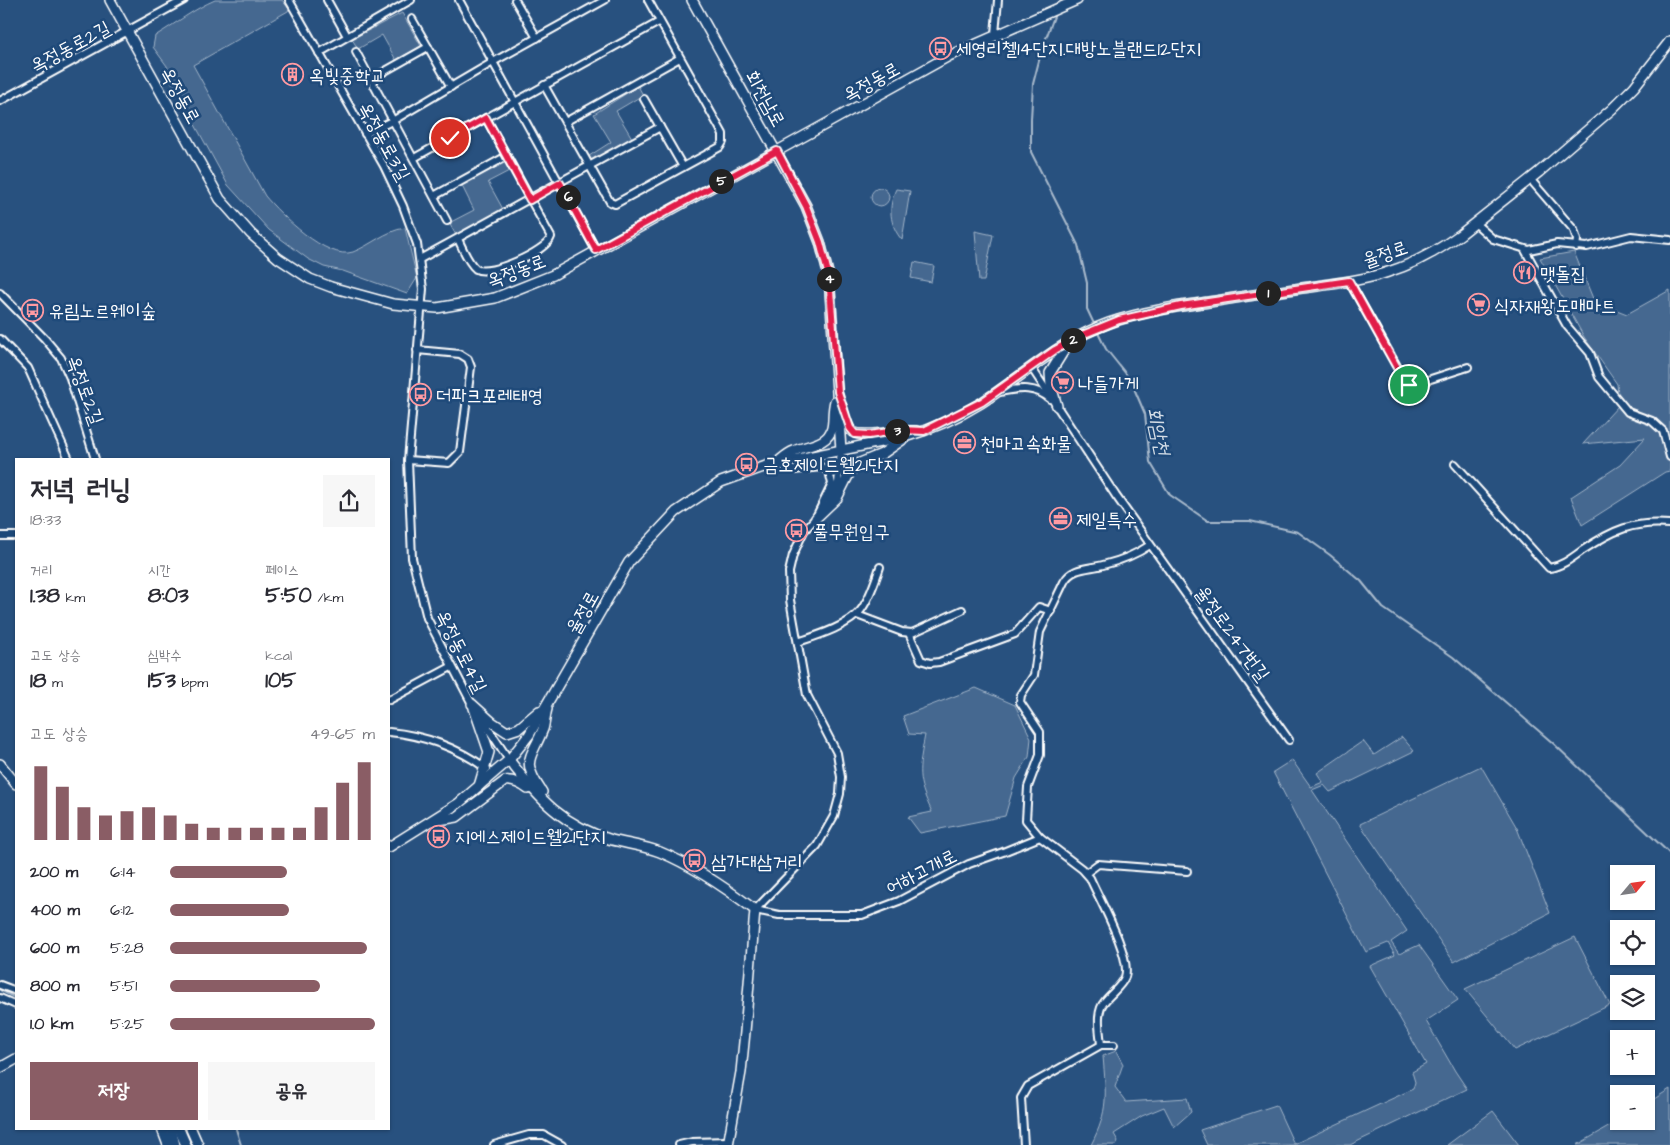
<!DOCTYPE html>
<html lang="ko">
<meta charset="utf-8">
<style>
:root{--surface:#fff;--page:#f7f7f7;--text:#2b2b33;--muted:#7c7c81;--accent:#8a5d65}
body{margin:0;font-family:"Architects Daughter","Poor Story",sans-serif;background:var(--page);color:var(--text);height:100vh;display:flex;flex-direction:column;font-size:19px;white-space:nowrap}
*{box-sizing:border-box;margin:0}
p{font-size:16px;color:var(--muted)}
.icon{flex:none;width:28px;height:28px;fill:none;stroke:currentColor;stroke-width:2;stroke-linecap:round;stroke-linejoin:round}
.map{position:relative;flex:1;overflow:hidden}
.panel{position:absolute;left:15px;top:458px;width:375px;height:672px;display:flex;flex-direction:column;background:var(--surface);border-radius:0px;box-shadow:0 1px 4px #0004}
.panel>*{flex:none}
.needle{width:32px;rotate:61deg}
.fabs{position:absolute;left:1610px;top:865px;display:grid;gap:10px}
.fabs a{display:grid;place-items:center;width:45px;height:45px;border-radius:0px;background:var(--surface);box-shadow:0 1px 4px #0004;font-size:25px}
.pin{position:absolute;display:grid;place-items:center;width:42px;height:42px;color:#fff;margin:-21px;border:2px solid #fff;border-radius:50%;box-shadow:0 1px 5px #0007}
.km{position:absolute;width:25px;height:25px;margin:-12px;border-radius:50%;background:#222;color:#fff;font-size:14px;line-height:25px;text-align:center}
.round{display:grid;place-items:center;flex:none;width:52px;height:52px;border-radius:0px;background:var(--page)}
.headline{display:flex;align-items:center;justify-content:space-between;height:85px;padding:0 15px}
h1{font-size:28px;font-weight:700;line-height:38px}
.stats{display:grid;grid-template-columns:repeat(3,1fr);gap:8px;height:85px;padding:5px 15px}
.stats div{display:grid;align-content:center}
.stats b{font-size:21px;font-weight:700}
.stats small{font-size:14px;font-weight:400}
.stats p{font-size:14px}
.chart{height:140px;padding:10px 15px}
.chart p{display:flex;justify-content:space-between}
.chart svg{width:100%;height:90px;margin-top:5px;stroke:var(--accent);stroke-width:6}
.cta{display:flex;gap:10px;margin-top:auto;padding:10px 15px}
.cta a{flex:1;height:58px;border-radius:0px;background:var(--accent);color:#fff;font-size:20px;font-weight:700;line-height:58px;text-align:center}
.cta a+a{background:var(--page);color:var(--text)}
ul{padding:0 15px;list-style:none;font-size:16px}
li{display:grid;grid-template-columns:80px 60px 1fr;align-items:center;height:38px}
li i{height:12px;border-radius:6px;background:var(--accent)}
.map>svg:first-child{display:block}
.green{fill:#446890;stroke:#a2b4c8}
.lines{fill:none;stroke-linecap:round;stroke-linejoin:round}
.stream{stroke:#aabbcd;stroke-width:2}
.street-casing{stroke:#fff;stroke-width:10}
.secondary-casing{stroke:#fff;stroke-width:12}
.street{stroke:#1f4a7a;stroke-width:6}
.secondary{stroke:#1f4a7a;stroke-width:9}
.route-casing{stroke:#fff;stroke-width:10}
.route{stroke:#e11d48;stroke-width:6}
.labels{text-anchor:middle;stroke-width:5;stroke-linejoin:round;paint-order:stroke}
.street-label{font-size:19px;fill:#fff;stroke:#1f4a7a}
.poi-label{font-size:19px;fill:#fff;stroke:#1f4a7a;text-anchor:start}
.water-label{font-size:20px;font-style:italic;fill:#d4dde6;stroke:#1f4a7a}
</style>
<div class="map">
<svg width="1670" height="1145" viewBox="0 0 1670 1145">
<rect width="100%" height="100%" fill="#28517f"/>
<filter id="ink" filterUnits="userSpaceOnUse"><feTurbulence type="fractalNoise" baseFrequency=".02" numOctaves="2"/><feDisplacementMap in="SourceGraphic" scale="10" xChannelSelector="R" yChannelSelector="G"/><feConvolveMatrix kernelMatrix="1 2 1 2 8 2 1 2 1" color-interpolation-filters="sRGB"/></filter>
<g filter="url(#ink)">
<g class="green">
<path d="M 215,0 L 282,0 L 289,9 L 288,11 L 193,65 L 265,196 C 280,214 327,261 353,252 C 371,245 385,231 405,228 L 417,278 L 407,294 L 343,271 L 324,267 L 308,259 L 269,230 L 228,185 L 170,79 L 167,66 L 153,47 L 155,36 C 175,24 194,9 215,0 Z"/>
<path d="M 402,13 L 421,46 L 396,60 L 382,35 L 358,49 L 352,39 Z"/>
<path d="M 638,86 L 643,95 L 616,111 L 632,138 L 591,161 L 589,156 L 611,142 L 594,114 Z"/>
<path d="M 506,160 L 511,170 L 488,182 L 504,211 L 456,235 L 449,223 L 474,210 L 461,184 Z"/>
<circle cx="880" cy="197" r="9"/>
<path d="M 896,189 L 910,191 L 902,240 C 889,225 888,206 896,189 Z"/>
<path d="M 975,231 L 993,235 L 984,281 L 979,281 Z"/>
<path d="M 1574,252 L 1594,301 L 1627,314 L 1670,290 L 1670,471 L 1665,472 L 1582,525 L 1571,497 L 1620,465 L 1645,438 L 1583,444 L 1619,405 L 1617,384 L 1584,337 L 1540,258 Z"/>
<path d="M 914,262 L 934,266 L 931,282 L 911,278 Z"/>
<path d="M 976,688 L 1015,705 L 1031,738 L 1029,757 L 1016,778 L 1005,816 L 920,833 L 908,817 L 932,812 C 916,778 918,772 925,735 L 909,734 L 903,716 Z"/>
<path d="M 1402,737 L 1414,751 L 1330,792 L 1324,785 L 1312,790 L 1407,931 L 1391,942 L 1399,954 L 1419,945 L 1458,1000 L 1426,1021 L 1455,1071 L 1467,1089 L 1350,1145 L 1207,1145 L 1200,1130 L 1276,1105 L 1294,1144 L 1413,1089 L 1415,1082 L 1412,1072 L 1426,1064 L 1370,966 L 1395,955 L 1388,943 L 1366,952 L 1273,772 L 1292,760 L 1311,787 L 1323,782 L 1317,773 L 1363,741 L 1374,755 Z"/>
<path d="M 1481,766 L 1517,828 L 1550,913 L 1454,962 L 1360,824 Z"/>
<path d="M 1575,937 L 1610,1005 L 1515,1050 L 1465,989 Z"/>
<path d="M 1116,1051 L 1123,1064 L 1115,1087 L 1126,1102 L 1187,1098 L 1191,1112 L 1174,1127 L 1164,1107 L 1142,1116 L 1114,1134 L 1118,1141 L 1116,1145 L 1091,1145 C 1109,1110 1106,1095 1103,1056 Z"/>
<path d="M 1670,1089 L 1670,1145 L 1577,1145 L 1619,1121 L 1646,1121 L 1646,1104 Z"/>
<path d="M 1493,1111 L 1519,1145 L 1447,1145 Z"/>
</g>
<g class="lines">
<g class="stream">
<path d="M 1055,14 L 1042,49 L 1033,84 L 1031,119 L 1031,152 L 1078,245 L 1087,283 L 1087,309 L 1095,326"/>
<path d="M 1097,331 L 1106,349 L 1130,379 L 1145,414 L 1150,462 L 1170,495 L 1208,521 L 1250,521 L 1298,532 L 1330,555 L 1361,581 L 1383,608 L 1453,657 L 1554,744 L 1670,854"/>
<path d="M 0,990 L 16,998"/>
<path d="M 236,1129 L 241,1145"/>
</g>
<defs>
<g id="street">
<path d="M 289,0 L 384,166 L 403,206 L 417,244 L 423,289 L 408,460 L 412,558 L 427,618 L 472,704 L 509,760"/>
<path d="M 327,0 L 347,36"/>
<path d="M 459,0 L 596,250"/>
<path d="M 515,0 L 537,38"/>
<path d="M 412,19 L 451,87"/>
<path d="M 995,34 L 998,0"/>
<path d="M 356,52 L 447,221"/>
<path d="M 319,53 L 411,0"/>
<path d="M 371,79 L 428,47"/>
<path d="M 544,85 L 610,202 L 615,204 L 720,147 L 723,142 L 723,134 L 648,0"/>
<path d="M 644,99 L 683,167"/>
<path d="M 0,101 L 184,0"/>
<path d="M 565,122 L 680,58"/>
<path d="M 365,134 L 394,120 L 493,62 L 605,0"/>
<path d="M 414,158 L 659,22"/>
<path d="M 1530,179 L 1574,230 L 1577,240 L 1576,247"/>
<path d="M 434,196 L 507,156"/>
<path d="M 1476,224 L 1493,239 L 1529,250 L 1557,244 L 1587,247 L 1631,236 L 1670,240"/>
<path d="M 458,239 C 462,247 468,263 476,269 C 489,277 547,251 551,237 L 486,118"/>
<path d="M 1525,250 L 1567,326 L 1590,353 L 1599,377 L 1628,412 L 1652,421 L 1663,431 L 1670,457"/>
<path d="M 420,259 L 660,127"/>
<path d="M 1349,281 L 1407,384 L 1412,385 L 1468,367"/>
<path d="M 0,293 L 45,339 L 61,358 L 70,378 L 95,459"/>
<path d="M 0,339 L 28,368 L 69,459"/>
<path d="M 1031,367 L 1116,496 L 1289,740"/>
<path d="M 999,392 C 1018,389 1034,385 1050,399"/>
<path d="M 408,460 L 449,463 L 460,452 L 471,367 L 468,359 L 460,354 L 417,350"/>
<path d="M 776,464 L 794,470 L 821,467 L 829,471 L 832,484 L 817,515"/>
<path d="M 1455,464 L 1549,568 C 1562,566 1572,558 1583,550 C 1613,530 1633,521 1670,524"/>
<path d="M 829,501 L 838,483 L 841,450"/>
<path d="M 0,536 L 16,536"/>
<path d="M 857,615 L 902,632 L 912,633 L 962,610"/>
<path d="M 909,633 L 921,660 L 930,663 L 939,662 L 1015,634 L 1039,607 L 1051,611"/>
<path d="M 798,642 C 816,636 849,626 861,610 C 870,598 875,581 880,567"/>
<path d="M 389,700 L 451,667"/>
<path d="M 389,732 C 423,735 459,748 487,769"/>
<path d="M 1040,837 L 1026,820 L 1028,787 L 1040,755 L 1040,732 L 1020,702 L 1021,695 L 1034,675 L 1040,632 L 1064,582 C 1072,567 1088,569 1103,565 C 1119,561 1137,554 1150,545"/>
<path d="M 1086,873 L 1098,864 L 1187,871"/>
<path d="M 755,910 L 779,915 L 862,915 L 899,901 L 969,864 L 1003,852 L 1040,837 L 1082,869 L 1090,878 C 1099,899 1132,957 1125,977 C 1121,987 1111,993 1105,1001 C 1095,1012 1100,1031 1101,1045"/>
<path d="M 755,910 L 817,846 L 834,816 L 840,794 L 841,777 L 837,753 L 807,695 L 790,600 L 789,572 L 793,555 L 804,531 L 818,515"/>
<path d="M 0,985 L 16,991"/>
<path d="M 0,998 L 16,1005"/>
<path d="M 494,1145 L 529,1135 L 544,1135 L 562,1145"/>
<path d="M 679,1145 L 692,1142 L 728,1141"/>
<path d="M 1024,1145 L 1021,1098 L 1028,1086 L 1101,1045 L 1114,1045"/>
</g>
<g id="secondary">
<path d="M 110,0 L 220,199 L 251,234 L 278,258 L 310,279 L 331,287 L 393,304 L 437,308 L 495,298 L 553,275 L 949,56 L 1077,0"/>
<path d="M 692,0 L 806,206 L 820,242 L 829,277 L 841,450"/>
<path d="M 1057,406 L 1051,386 L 1050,373 L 1068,344"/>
<path d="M 842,407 C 844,415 846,427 853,432 C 862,438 903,430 916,431"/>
<path d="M 778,462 C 783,458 788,453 794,451 C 807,445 828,445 832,428 C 834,420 832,412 835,401"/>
<path d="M 816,518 L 837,498 L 851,470 L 860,463 L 882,454 L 902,440"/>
<path d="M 472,704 L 492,722 L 507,732 L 519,728 L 539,711"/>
<path d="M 474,708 L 489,752 L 479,786"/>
<path d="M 509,760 C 539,799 563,826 612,840 C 628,844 645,846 660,852 C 694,866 726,888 755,910 L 745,1032 L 741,1072 L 728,1145"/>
<path d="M 0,764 L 16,784"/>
<path d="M 542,792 C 520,759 531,760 543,729 C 545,723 545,715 547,709"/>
<path d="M 433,821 L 457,817 L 505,781 C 514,780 521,784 528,789"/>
<path d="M 389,847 L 459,803 L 509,760 L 529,735 L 629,562 L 676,512 L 721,482 L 769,465 L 905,437 C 932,429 957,418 981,403 C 1023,376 1061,340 1109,323 C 1143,311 1180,306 1216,301 C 1247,296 1278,291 1310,287 C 1336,283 1362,281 1388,272 C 1414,264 1439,250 1461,234 L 1539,172 L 1612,109 L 1634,87 L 1670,41"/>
<path d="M 0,1068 L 16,1059"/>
<path d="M 162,1129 L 168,1145"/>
<path d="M 171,1129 L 175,1145"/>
<path d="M 179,1129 L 186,1145"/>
<path d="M 191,1129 L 198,1145"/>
</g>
</defs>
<use href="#street" class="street-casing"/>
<use href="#secondary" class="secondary-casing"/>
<use href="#street" class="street"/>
<use href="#secondary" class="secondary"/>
</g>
</g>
<g class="lines" filter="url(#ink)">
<defs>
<path id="route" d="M 450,138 L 486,118 L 530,200 L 560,183 L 596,250 L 777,151 L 806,206 L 820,242 L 829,277 L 838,392 L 850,428 L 855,434 L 869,435 L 902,430 L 924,431 L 982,402 L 1055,350 L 1082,335 L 1119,320 L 1181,306 L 1349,281 L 1405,382 L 1409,385"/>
</defs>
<use href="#route" class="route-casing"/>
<use href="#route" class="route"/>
</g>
<defs>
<symbol id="bus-ring" viewBox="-11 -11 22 22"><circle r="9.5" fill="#1f4a7a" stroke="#ff9aa2" stroke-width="1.5"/><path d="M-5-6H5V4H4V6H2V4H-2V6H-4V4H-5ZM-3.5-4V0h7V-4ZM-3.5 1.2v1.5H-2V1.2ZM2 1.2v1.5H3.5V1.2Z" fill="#ff9aa2"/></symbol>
<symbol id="building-ring" viewBox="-11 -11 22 22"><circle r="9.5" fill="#1f4a7a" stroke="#ff9aa2" stroke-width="1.5"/><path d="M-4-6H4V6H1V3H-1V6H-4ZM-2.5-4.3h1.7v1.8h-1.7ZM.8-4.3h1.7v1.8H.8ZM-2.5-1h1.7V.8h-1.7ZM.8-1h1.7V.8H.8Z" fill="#ff9aa2"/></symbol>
<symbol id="restaurant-ring" viewBox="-11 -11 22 22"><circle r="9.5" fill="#1f4a7a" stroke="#ff9aa2" stroke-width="1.5"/><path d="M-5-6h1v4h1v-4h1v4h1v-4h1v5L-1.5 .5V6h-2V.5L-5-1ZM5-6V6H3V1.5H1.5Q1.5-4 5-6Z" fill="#ff9aa2"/></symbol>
<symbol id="supermarket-ring" viewBox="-11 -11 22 22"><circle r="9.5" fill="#1f4a7a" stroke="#ff9aa2" stroke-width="1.5"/><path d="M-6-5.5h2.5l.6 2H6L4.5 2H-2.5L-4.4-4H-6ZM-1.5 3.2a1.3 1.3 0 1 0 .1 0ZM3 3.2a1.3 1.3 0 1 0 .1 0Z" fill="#ff9aa2"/></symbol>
<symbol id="office-ring" viewBox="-11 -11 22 22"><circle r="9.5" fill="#1f4a7a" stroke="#ff9aa2" stroke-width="1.5"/><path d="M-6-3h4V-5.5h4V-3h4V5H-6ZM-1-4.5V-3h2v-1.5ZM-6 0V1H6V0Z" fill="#ff9aa2"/></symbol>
</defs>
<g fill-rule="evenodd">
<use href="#bus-ring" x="928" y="36" width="25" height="25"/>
<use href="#building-ring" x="280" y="62" width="25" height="25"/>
<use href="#restaurant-ring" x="1512" y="260" width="25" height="25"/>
<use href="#supermarket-ring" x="1466" y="292" width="25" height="25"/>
<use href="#bus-ring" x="20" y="298" width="25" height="25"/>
<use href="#supermarket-ring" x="1050" y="370" width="25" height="25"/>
<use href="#bus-ring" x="408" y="382" width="25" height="25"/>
<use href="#office-ring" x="952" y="430" width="25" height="25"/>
<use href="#bus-ring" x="734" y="452" width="25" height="25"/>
<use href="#office-ring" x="1048" y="506" width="25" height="25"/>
<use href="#bus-ring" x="784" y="518" width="25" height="25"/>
<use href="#bus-ring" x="426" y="824" width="25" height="25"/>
<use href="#bus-ring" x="682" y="848" width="25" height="25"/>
</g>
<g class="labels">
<g class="street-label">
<text transform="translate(70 46) rotate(-28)" y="7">옥정동로2길</text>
<text transform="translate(871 81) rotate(-29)" y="7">옥정동로</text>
<text transform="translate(181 95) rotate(61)" y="7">옥정동로</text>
<text transform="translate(766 98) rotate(61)" y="7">회천남로</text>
<text transform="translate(385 141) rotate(61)" y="7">옥정동로3길</text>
<text transform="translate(1385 253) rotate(-19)" y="7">율정로</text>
<text transform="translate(516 270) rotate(-21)" y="7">옥정동로</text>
<text transform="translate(86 390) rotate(70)" y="7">옥정로2길</text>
<text transform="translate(582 612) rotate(-61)" y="7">율정로</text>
<text transform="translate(1233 633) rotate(54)" y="7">율정로247번길</text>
<text transform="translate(462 651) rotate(63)" y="7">옥정동로4길</text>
<text transform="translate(921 871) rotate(-27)" y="7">어하고개로</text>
</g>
<g class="poi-label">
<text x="956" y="55">세영리첼14단지.대방노블랜드12단지</text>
<text x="309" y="82">옥빛중학교</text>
<text x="1540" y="280">맷돌집</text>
<text x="1494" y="312">식자재왕도매마트</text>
<text x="49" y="317">유림노르웨이숲</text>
<text x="1078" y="390">나들가게</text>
<text x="436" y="402">더파크포레태영</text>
<text x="980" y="450">천마고속화물</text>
<text x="763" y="471">금호제이드웰21단지</text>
<text x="1076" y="526">제일특수</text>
<text x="813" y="538">풀무원입구</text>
<text x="455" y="843">지에스제이드웰21단지</text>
<text x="711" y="868">삼가대삼거리</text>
</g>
<g class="water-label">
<text transform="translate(1159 431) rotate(78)" y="7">회암천</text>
</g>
</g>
</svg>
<div class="fabs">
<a><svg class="needle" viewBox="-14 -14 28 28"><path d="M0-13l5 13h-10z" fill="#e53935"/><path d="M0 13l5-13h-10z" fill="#7c7c81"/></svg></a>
<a><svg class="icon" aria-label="locate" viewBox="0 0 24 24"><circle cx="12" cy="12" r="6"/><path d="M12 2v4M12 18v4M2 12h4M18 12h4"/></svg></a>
<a><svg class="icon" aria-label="layers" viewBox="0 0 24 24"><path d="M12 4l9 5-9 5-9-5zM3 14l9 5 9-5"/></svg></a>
<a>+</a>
<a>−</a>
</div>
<div class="pin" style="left:1409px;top:385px;background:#1e9e55"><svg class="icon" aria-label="arrive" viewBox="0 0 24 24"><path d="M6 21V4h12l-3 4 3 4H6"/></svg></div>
<div class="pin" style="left:450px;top:138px;background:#d93025"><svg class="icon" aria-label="check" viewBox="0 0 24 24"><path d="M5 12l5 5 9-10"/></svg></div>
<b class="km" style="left:1268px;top:293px">1</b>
<b class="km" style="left:1073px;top:340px">2</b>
<b class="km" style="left:897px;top:431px">3</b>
<b class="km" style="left:829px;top:279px">4</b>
<b class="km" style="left:721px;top:181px">5</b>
<b class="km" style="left:568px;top:197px">6</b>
<section class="panel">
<div class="headline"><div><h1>저녁 러닝</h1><p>18:33</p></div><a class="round"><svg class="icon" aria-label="share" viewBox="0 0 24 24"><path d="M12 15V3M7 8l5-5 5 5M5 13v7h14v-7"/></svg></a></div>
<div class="stats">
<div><p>거리</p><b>1.38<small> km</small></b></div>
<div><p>시간</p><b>8:03</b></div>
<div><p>페이스</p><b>5:50<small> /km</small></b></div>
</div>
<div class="stats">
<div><p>고도 상승</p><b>18<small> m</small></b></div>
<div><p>심박수</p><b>153<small> bpm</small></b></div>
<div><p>kcal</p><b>105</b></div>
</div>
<div class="chart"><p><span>고도 상승</span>49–65 m</p>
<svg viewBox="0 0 160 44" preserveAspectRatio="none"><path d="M5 44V8M15 44V18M25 44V28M35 44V32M45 44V30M55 44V28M65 44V32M75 44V36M85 44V38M95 44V38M105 44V38M115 44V38M125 44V38M135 44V28M145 44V16M155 44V6"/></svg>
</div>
<ul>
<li><b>200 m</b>6:14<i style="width:57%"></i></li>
<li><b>400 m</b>6:12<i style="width:58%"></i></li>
<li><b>600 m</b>5:28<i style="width:96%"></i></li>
<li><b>800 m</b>5:51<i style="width:73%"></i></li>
<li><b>1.0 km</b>5:25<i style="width:100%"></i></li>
</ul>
<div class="cta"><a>저장</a><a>공유</a></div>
</section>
</div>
